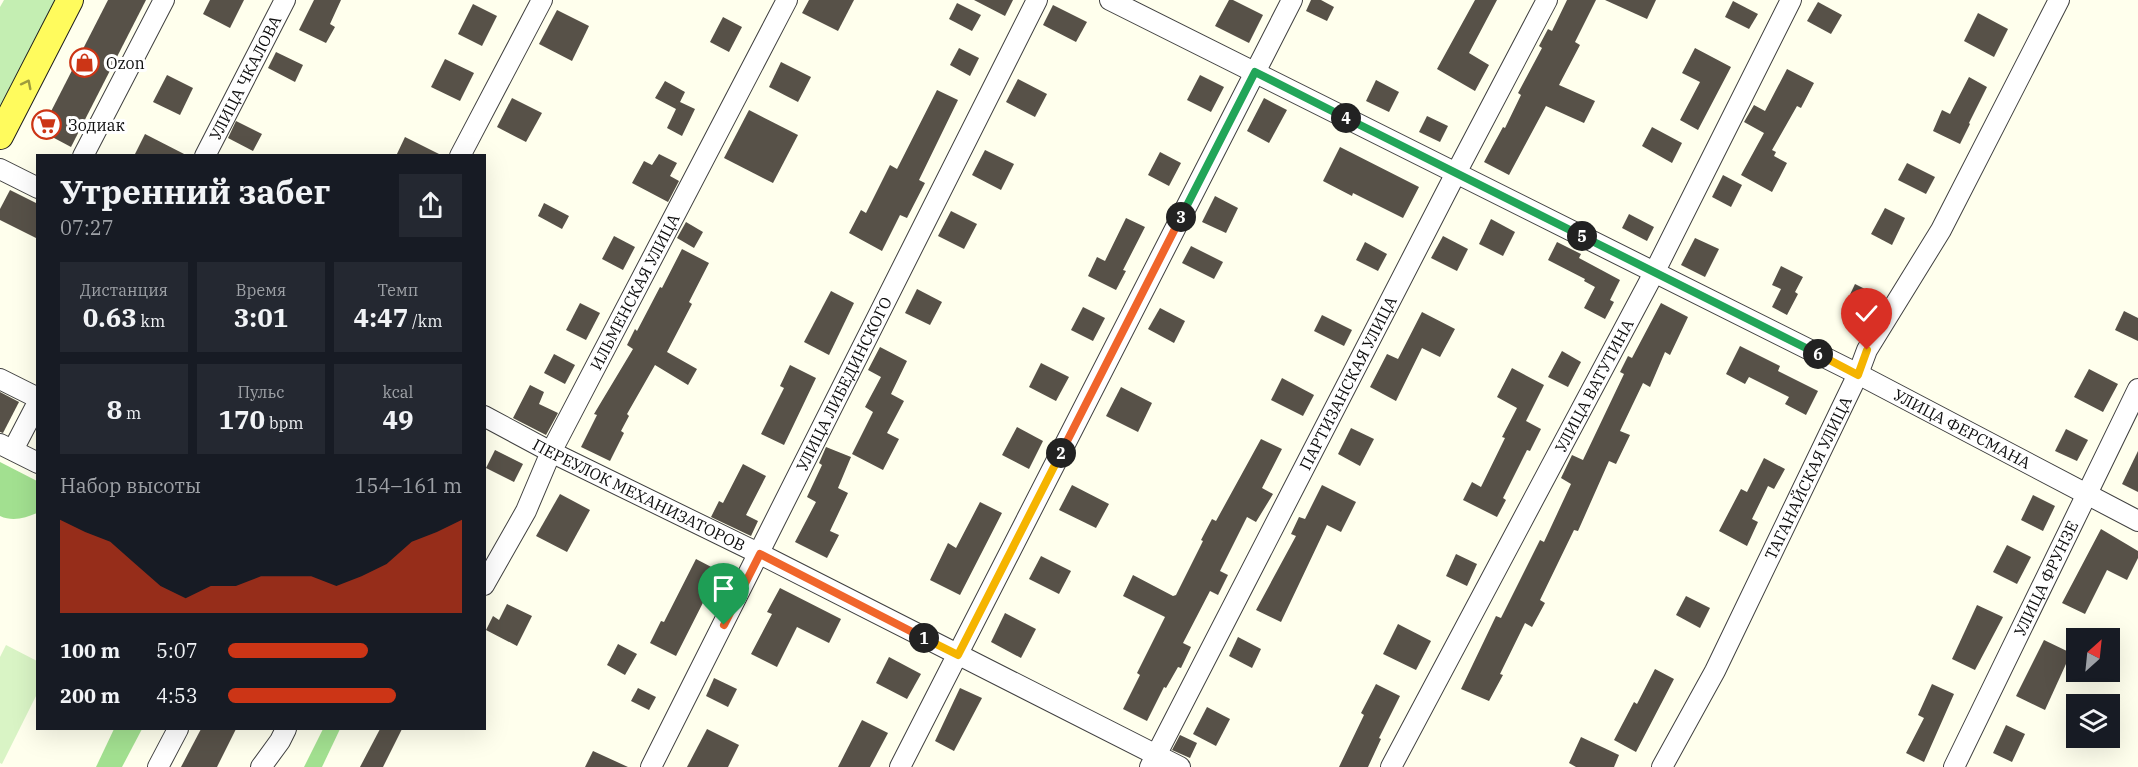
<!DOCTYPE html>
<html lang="ru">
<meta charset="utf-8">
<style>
:root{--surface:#171b24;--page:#242831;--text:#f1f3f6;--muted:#9ea1a6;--accent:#cc3516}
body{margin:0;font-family:"IBM Plex Serif",serif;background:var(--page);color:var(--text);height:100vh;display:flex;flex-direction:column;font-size:22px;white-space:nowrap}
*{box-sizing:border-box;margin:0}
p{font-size:20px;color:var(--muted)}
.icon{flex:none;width:33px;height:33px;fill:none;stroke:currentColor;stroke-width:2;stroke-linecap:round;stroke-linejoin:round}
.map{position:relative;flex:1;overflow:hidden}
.details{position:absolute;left:36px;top:154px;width:450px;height:576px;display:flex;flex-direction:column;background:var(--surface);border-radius:0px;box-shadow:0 6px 24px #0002}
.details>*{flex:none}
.needle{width:39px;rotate:27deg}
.tools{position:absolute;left:2066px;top:628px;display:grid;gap:12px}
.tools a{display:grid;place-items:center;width:54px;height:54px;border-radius:0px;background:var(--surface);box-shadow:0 6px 24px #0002;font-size:30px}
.pin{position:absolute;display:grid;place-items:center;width:51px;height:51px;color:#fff;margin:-62px -26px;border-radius:50% 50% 50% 0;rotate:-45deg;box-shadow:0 0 6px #0007}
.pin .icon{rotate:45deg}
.km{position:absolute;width:30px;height:30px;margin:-15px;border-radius:50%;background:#222;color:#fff;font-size:16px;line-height:30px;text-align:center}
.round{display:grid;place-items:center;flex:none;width:63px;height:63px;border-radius:0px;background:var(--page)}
.summary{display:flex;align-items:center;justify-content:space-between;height:102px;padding:0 24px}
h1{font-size:33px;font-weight:700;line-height:45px}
.metrics{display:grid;grid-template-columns:repeat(3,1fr);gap:9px;height:102px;padding:6px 24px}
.metrics div{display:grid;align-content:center;border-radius:0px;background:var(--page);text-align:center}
.metrics b{font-size:26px;font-weight:700}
.metrics small{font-size:16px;font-weight:400}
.metrics p{font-size:16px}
.chart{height:168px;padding:12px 24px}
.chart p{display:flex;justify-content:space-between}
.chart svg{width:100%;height:108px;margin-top:6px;fill:var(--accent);opacity:.7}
ul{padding:0 24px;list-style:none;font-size:20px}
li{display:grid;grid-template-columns:96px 72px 1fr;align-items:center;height:45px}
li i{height:15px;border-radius:8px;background:var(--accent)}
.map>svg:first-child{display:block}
.green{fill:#c4eeb2}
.forest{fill:#a2e090}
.pitch{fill:#d9f4c5}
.building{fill:#575148}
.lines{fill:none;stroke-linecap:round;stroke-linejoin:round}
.minor-casing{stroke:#404040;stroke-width:22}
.major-casing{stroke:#1e1e1e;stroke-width:28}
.minor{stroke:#fff;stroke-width:20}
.major{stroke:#fffb5d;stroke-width:26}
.oneway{stroke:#9e9c3d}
.split-1-casing{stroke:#fff;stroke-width:12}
.split-2-casing{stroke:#fff;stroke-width:12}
.split-3-casing{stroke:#fff;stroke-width:12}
.split-4-casing{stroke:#fff;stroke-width:12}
.split-5-casing{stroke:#fff;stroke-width:12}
.split-6-casing{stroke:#fff;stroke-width:12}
.split-7-casing{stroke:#fff;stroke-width:12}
.split-1{stroke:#f0652b;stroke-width:8}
.split-2{stroke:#f5b400;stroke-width:8}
.split-3{stroke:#f0652b;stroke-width:8}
.split-4{stroke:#22a559;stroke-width:8}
.split-5{stroke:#22a559;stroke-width:8}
.split-6{stroke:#22a559;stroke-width:8}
.split-7{stroke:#f5b400;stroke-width:8}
.labels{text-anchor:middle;stroke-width:6;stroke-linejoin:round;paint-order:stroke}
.poi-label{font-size:16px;fill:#0d0d0d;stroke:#fff;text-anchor:start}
.street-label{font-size:16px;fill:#0d0d0d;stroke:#fff}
</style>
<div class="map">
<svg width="2138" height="767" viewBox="0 0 2138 767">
<rect width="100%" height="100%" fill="#ffffed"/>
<path class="green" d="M 4,0 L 55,0 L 0,108 L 0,7 Z"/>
<g class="forest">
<path d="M 0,462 L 37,481 L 37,513 C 25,518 13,522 0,516 Z"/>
<path d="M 114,729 L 142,729 L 122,767 L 96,767 Z"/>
<path d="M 323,729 L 340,729 L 322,767 L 304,767 Z"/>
</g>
<path class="pitch" d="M 6,645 L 37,661 L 37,694 L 2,764 L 0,763 L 0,657 Z"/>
<g class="building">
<path d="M 108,0 L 146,0 L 71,147 L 41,131 Z"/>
<path d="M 210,0 L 244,0 L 230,28 L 203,14 Z"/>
<path d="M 314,0 L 341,0 L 330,24 L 335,27 L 326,43 L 299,30 Z"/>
<path d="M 809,0 L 854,0 L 838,31 L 802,13 Z"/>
<path d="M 974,0 L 1013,0 L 1005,16 Z"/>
<path d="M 1229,0 L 1233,0 L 1263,15 L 1249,43 L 1215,26 Z"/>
<path d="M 1311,0 L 1321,0 L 1334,7 L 1327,21 L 1306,11 Z"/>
<path d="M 1475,0 L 1497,0 L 1469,53 L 1489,65 L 1475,91 L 1437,69 Z"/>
<path d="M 1567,0 L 1596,0 L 1575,42 L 1580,45 L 1559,85 L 1595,101 L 1584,123 L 1546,106 L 1509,175 L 1484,162 L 1503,127 L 1505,128 L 1521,95 L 1518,93 L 1542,48 L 1539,46 L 1548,29 L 1552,31 Z"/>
<path d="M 1605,0 L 1656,0 L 1647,19 Z"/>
<path d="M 1733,1 L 1758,14 L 1749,29 L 1725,17 Z"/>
<path d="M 1818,2 L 1842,15 L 1831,34 L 1807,21 Z"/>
<path d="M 957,3 L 981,15 L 972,31 L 949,19 Z"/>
<path d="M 473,4 L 497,16 L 482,46 L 458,34 Z"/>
<path d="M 1053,5 L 1087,22 L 1076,42 L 1043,25 Z"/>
<path d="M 557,10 L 589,26 L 572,61 L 539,44 Z"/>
<path d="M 1978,13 L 2008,29 L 1994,57 L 1964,41 Z"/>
<path d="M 723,17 L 742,27 L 729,52 L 710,42 Z"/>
<path d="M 959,48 L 979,58 L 970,76 L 950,65 Z"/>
<path d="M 1695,48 L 1731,67 L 1698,130 L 1680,120 L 1700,82 L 1682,73 Z"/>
<path d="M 276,52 L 303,65 L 295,82 L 268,68 Z"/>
<path d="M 445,59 L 474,73 L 460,101 L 431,87 Z"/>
<path d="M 781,62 L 811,77 L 798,102 L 769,87 Z"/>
<path d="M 1787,69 L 1814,83 L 1801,108 L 1797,106 L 1772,150 L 1776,152 L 1774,156 L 1787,163 L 1772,192 L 1741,175 L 1764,133 L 1744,122 L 1754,105 L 1765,111 Z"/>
<path d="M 167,75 L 193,88 L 180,115 L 153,102 Z"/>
<path d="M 1200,75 L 1224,87 L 1211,112 L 1187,100 Z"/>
<path d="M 1969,77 L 1987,87 L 1969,123 L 1970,124 L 1960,144 L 1933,131 L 1942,110 L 1950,114 Z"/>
<path d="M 1018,79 L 1047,94 L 1035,117 L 1006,102 Z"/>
<path d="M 1376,80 L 1399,92 L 1389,112 L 1366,101 Z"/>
<path d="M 665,81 L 685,92 L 680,102 L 695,109 L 682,136 L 667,128 L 676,109 L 655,98 Z"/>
<path d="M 937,90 L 958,100 L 919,180 L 925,183 L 907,218 L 900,215 L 882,251 L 849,233 L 861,210 L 866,213 L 890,165 L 897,169 Z"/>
<path d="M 512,98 L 542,113 L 526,142 L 497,127 Z"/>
<path d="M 1264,98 L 1287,110 L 1269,143 L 1247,131 Z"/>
<path d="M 749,110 L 798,135 L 773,183 L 724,158 Z"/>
<path d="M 1427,116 L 1448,126 L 1440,142 L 1419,132 Z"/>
<path d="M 236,121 L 262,134 L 253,151 L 228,138 Z"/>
<path d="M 1652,127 L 1682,143 L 1672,163 L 1642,146 Z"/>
<path d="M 145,134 L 188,156 L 134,156 Z"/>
<path d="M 405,137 L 443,156 L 396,156 Z"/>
<path d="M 1340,147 L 1419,187 L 1403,218 L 1353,193 L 1352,196 L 1323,181 Z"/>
<path d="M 985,150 L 1014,164 L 1001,190 L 972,175 Z"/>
<path d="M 1160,152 L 1181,163 L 1169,186 L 1148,175 Z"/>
<path d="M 659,154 L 677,163 L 670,176 L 679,181 L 668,202 L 632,183 L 644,161 L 652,165 Z"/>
<path d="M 1907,163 L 1935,177 L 1926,194 L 1898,180 Z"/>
<path d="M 1723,175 L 1742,185 L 1731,207 L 1712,197 Z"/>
<path d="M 10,190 L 38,204 L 38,239 L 0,220 L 0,209 Z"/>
<path d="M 1215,196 L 1238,208 L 1226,233 L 1202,222 Z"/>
<path d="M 544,203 L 569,216 L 562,229 L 538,216 Z"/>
<path d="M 1885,208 L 1905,218 L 1892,245 L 1871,234 Z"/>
<path d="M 951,211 L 977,224 L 964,249 L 938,236 Z"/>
<path d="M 1629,214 L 1654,227 L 1647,241 L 1622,228 Z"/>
<path d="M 1126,218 L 1145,227 L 1123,270 L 1126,271 L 1116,290 L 1088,276 L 1097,257 L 1105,261 Z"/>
<path d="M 1491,219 L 1515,232 L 1503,256 L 1479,244 Z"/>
<path d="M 686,222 L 703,232 L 694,248 L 677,238 Z"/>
<path d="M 614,236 L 635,247 L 623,270 L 602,259 Z"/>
<path d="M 1443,236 L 1468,249 L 1457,271 L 1431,258 Z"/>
<path d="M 1695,238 L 1719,249 L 1705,277 L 1681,265 Z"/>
<path d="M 1365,242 L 1387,254 L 1378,271 L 1356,260 Z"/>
<path d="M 1557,242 L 1581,254 L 1579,258 L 1620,280 L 1610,300 L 1614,302 L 1605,319 L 1584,308 L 1595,287 L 1584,281 L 1585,279 L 1548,260 Z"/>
<path d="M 1191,246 L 1223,262 L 1214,279 L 1182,263 Z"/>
<path d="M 682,249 L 709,263 L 689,302 L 692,304 L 667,352 L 697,369 L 688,385 L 655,365 L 627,414 L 629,416 L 621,431 L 624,433 L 610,461 L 581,447 L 597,415 L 594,414 L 633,349 L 627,345 L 635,329 L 637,331 L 660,287 L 662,288 Z"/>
<path d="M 1781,266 L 1803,277 L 1795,292 L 1798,294 L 1787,315 L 1772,307 L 1781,289 L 1772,285 Z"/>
<path d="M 1855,284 L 1877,295 L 1868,314 L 1846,303 Z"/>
<path d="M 917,289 L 942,302 L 930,325 L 905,313 Z"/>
<path d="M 831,291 L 854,303 L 829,355 L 804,342 Z"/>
<path d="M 580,303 L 600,313 L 586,340 L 566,330 Z"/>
<path d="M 1661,303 L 1688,317 L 1670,355 L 1665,352 L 1650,387 L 1643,383 L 1620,431 L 1630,435 L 1616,464 L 1609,461 L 1578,531 L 1574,530 L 1540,600 L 1545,603 L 1532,627 L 1525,623 L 1500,674 L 1503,675 L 1489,701 L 1461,689 L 1496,616 L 1501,618 L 1540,540 L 1544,542 L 1571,484 L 1561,478 L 1572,455 L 1583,460 L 1624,374 L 1620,372 L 1628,356 L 1632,358 Z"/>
<path d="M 1083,307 L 1105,318 L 1093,341 L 1071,330 Z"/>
<path d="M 1160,308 L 1185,321 L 1174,343 L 1148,329 Z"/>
<path d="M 2124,311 L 2138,318 L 2138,341 L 2115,330 Z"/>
<path d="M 1422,312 L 1455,329 L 1440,357 L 1422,348 L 1396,401 L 1370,387 L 1387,354 L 1398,359 Z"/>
<path d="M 1322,315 L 1352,330 L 1344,346 L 1314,331 Z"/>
<path d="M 1740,346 L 1780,366 L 1778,371 L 1818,391 L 1806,415 L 1785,404 L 1789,397 L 1749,377 L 1745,384 L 1726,374 Z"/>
<path d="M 880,347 L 907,361 L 891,394 L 904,401 L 887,433 L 899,439 L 883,470 L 852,454 L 873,412 L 865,407 L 881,377 L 868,370 Z"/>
<path d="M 1562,351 L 1581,362 L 1568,387 L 1548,377 Z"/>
<path d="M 554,354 L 575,365 L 565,384 L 544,373 Z"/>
<path d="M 1041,363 L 1069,377 L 1056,401 L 1029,387 Z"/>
<path d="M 790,365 L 816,378 L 784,445 L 761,434 L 784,388 L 780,386 Z"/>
<path d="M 1512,368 L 1544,385 L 1526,421 L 1541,429 L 1530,451 L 1527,450 L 1503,498 L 1506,500 L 1497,517 L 1463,500 L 1472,482 L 1481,487 L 1505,438 L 1502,437 L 1517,408 L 1497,397 Z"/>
<path d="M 2089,369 L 2118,384 L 2103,412 L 2074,397 Z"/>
<path d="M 1282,378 L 1314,395 L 1303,416 L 1271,400 Z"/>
<path d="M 530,385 L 544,392 L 539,404 L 558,413 L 546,435 L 513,418 Z"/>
<path d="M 1121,387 L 1152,403 L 1138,432 L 1106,416 Z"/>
<path d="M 0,392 L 19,402 L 3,433 L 0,432 Z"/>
<path d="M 1017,427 L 1043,441 L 1029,469 L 1002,455 Z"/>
<path d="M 1351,428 L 1374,439 L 1360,466 L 1338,454 Z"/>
<path d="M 2066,429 L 2088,440 L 2077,461 L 2055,451 Z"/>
<path d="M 1261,439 L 1282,449 L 1262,488 L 1273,494 L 1256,522 L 1247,517 L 1220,571 L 1228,575 L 1218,595 L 1210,591 L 1183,643 L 1191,647 L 1181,668 L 1178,667 L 1166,688 L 1164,687 L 1147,721 L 1123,709 L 1140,675 L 1137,673 L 1165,617 L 1123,596 L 1133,575 L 1173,596 L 1176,595 L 1203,541 L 1201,540 L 1212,519 L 1216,521 Z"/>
<path d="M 826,447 L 851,457 L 838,488 L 848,493 L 830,531 L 839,535 L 827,558 L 795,542 L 816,502 L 807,497 L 822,465 L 819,463 Z"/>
<path d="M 495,450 L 523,464 L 514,482 L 486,468 Z"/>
<path d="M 2138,451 L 2138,492 L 2122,484 Z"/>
<path d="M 1764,458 L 1785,469 L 1774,489 L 1768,486 L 1752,519 L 1758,522 L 1747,546 L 1719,531 L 1741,489 L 1747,492 Z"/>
<path d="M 743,464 L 766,476 L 746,515 L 758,521 L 751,536 L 711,517 L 719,501 L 723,503 Z"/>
<path d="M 1072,485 L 1109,504 L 1096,528 L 1059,510 Z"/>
<path d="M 1322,485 L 1356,502 L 1341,532 L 1327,525 L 1281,622 L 1256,610 L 1296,536 L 1291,534 L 1299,517 L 1305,519 Z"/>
<path d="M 560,494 L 590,510 L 567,552 L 536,536 Z"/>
<path d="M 2033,495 L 2055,506 L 2043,531 L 2021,520 Z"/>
<path d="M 980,502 L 1002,513 L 960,595 L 930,580 L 948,543 L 956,548 Z"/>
<path d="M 2101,529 L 2138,551 L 2138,558 L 2127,580 L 2107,570 L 2085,614 L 2062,603 Z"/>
<path d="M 2007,545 L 2031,557 L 2017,584 L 1993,572 Z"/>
<path d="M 1456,554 L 1477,564 L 1467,586 L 1446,576 Z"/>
<path d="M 1041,556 L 1071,571 L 1059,594 L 1029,579 Z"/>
<path d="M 696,559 L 719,571 L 676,656 L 650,643 L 661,621 L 664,622 Z"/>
<path d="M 780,588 L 841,619 L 829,643 L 797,627 L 777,667 L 751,654 L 772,614 L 767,612 Z"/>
<path d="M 1686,596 L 1710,608 L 1700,628 L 1676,615 Z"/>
<path d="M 507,604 L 532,616 L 517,646 L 486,630 L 493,616 L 499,620 Z"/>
<path d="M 1977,605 L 2003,617 L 1975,670 L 1952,659 Z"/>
<path d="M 1005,613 L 1036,629 L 1021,658 L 991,642 Z"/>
<path d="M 1398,624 L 1431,641 L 1416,670 L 1383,654 Z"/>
<path d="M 1238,637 L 1261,649 L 1252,668 L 1229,656 Z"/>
<path d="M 2044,640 L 2071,653 L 2045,710 L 2016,696 Z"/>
<path d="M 618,644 L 637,654 L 625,675 L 607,665 Z"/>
<path d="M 889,657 L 921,674 L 907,699 L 876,683 Z"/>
<path d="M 1655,669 L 1674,679 L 1636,752 L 1614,740 L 1634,702 L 1637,704 Z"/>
<path d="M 714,678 L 737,689 L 728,707 L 706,696 Z"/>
<path d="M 1376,684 L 1400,696 L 1379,738 L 1381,739 L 1368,767 L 1339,767 L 1364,715 L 1361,713 Z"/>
<path d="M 1932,684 L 1954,694 L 1924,762 L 1906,753 L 1924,718 L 1918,715 Z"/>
<path d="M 638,688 L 656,697 L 649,710 L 631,701 Z"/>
<path d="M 960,688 L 982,698 L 954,751 L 935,741 Z"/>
<path d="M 1207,707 L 1230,719 L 1216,746 L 1193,734 Z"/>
<path d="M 862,720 L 888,733 L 870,767 L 838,767 Z"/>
<path d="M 2006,725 L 2025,734 L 2012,762 L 1993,753 Z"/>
<path d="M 201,729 L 236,729 L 217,767 L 181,767 Z"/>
<path d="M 380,729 L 402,729 L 383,767 L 360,767 Z"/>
<path d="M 707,729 L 739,745 L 728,767 L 687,767 Z"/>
<path d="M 1180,735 L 1197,743 L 1190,758 L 1172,750 Z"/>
<path d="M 1581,737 L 1619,755 L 1614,767 L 1576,767 L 1569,763 Z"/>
<path d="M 593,751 L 628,767 L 585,767 Z"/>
</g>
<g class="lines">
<defs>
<g id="minor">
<path id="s1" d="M 1110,0 L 1858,374 L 2138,521"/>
<path d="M 83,156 L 164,0"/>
<path id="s2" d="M 205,156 L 285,0"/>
<path d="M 460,156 L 542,0"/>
<path d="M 0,169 L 38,188"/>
<path d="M 0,379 L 38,398"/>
<path id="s3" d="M 484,416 L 551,452 L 760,554 L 1180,767"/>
<path d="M 0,444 L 38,463"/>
<path d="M 13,450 L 38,402"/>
<path id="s4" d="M 484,585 L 526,511 L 551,452 L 787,0"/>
<path d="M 158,767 L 178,729"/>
<path d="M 261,767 L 280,741 L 286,729"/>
<path id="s5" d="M 651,767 L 1037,0"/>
<path d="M 900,767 L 1292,0"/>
<path id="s6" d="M 1150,767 L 1456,173 L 1547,0"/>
<path id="s7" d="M 1391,767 L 1655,271 L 1791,0"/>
<path id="s8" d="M 1662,767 L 1715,671 L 1858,374 L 1867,350 L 1941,230 L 2059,0"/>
<path id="s9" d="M 1954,767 L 2138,389"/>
</g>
<path id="major" d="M 0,136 L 70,0"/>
</defs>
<use href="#minor" class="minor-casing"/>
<use href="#major" class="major-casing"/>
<use href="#minor" class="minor"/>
<use href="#major" class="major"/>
</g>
<defs><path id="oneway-chevron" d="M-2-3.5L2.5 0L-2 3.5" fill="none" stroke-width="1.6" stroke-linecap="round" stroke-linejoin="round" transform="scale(1.5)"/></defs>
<use class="oneway" href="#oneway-chevron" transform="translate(27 84) rotate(-63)"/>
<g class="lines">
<defs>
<path id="split-1" d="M 724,625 L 760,554 L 924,638"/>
<path id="split-2" d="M 924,638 L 958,655 L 1061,453"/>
<path id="split-3" d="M 1061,453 L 1181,217"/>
<path id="split-4" d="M 1181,217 L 1255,72 L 1346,118"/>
<path id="split-5" d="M 1346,118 L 1582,236"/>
<path id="split-6" d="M 1582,236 L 1818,354"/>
<path id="split-7" d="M 1818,354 L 1858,375 L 1867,350"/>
</defs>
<use href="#split-1" class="split-1-casing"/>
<use href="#split-2" class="split-2-casing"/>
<use href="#split-3" class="split-3-casing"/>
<use href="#split-4" class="split-4-casing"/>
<use href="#split-5" class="split-5-casing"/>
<use href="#split-6" class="split-6-casing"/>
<use href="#split-7" class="split-7-casing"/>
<use href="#split-1" class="split-1"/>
<use href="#split-2" class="split-2"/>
<use href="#split-3" class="split-3"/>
<use href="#split-4" class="split-4"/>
<use href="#split-5" class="split-5"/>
<use href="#split-6" class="split-6"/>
<use href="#split-7" class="split-7"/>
</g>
<defs>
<symbol id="shop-ring" viewBox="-11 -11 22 22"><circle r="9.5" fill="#fff" stroke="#cc3516" stroke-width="1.5"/><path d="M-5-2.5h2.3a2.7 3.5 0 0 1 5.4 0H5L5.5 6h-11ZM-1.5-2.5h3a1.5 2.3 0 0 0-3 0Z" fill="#cc3516"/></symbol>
<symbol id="supermarket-ring" viewBox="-11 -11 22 22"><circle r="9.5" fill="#fff" stroke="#cc3516" stroke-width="1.5"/><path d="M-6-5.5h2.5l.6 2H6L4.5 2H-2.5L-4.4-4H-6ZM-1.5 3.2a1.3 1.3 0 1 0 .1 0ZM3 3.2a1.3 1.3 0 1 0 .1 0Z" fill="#cc3516"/></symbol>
</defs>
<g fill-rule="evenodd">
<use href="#shop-ring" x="68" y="46" width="33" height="33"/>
<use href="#supermarket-ring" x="30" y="108" width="33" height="33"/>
</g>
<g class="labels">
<g class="poi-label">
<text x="106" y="69">Ozon</text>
<text x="68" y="131">Зодиак</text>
</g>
<g class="street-label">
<text dy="6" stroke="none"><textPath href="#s2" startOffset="88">УЛИЦА ЧКАЛОВА</textPath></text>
<text dy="6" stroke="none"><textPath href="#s4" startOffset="330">ИЛЬМЕНСКАЯ УЛИЦА</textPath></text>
<text dy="6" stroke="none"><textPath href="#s6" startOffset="432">ПАРТИЗАНСКАЯ УЛИЦА</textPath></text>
<text dy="6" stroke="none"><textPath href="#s5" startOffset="429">УЛИЦА ЛИБЕДИНСКОГО</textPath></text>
<text dy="6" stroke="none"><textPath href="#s7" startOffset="432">УЛИЦА ВАТУТИНА</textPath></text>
<text dy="6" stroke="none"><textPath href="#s1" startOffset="954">УЛИЦА ФЕРСМАНА</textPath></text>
<text dy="6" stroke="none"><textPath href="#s8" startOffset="324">ТАГАНАЙСКАЯ УЛИЦА</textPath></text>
<text dy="6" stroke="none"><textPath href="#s3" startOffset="174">ПЕРЕУЛОК МЕХАНИЗАТОРОВ</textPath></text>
<text dy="6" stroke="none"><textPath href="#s9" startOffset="210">УЛИЦА ФРУНЗЕ</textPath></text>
</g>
</g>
</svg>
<div class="tools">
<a><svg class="needle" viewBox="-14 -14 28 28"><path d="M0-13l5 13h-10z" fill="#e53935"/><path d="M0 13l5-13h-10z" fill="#9ea1a6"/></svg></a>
<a><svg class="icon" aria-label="layers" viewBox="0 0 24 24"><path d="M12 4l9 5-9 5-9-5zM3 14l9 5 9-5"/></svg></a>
</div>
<div class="pin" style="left:724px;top:625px;background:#1e9e55"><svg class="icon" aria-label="arrive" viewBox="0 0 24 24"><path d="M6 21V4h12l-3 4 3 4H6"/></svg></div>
<div class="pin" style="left:1867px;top:350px;background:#d93025"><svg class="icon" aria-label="check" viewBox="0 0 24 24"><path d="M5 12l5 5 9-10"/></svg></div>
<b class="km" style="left:924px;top:638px">1</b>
<b class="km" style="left:1061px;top:453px">2</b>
<b class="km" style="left:1181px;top:217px">3</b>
<b class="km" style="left:1346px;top:118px">4</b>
<b class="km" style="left:1582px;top:236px">5</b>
<b class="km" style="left:1818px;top:354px">6</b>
<section class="details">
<div class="summary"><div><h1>Утренний забег</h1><p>07:27</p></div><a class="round"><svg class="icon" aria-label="share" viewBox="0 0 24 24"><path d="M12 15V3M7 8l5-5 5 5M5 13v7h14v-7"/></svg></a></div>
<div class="metrics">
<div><p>Дистанция</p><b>0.63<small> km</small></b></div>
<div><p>Время</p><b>3:01</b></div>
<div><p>Темп</p><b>4:47<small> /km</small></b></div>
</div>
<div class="metrics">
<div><b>8<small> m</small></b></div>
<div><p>Пульс</p><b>170<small> bpm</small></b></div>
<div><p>kcal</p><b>49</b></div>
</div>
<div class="chart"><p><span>Набор высоты</span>154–161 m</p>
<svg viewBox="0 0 160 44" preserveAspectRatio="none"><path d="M0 44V6L10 11L20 15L30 24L40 33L50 38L60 33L70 33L80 29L90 29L100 29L110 33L120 29L130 24L140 15L150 11L160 6V44z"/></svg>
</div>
<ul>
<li><b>100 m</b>5:07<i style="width:60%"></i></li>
<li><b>200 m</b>4:53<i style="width:72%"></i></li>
</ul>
</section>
</div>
